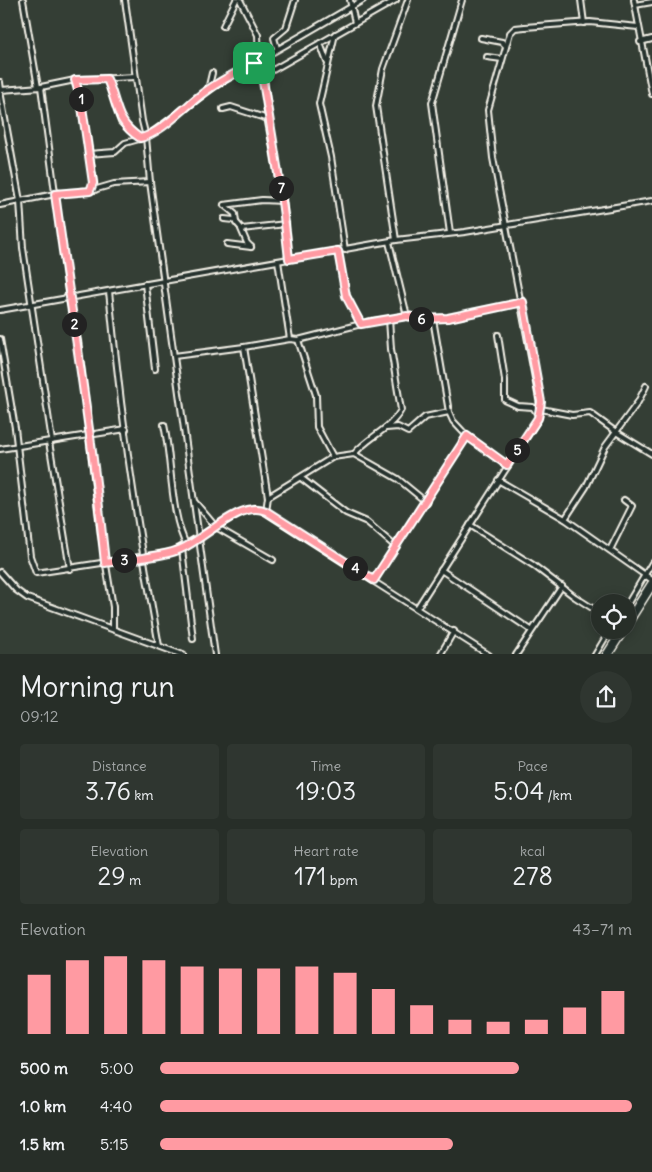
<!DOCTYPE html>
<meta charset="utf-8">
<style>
:root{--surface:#272e28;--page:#2f3630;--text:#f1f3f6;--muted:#a4a8a8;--line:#434a45;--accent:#ff9aa2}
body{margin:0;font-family:Delius,sans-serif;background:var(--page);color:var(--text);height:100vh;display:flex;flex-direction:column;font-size:19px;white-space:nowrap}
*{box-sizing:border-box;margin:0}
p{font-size:16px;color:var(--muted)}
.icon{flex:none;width:28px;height:28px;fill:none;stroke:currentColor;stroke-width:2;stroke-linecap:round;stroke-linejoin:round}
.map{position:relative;height:654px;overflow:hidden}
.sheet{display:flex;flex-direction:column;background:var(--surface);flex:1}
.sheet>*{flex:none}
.tools{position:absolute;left:591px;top:594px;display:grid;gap:10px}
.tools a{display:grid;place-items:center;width:45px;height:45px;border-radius:50%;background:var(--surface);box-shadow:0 2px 12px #0003,0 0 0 1px var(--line);font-size:25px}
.pin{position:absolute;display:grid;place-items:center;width:42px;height:42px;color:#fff;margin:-21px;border-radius:10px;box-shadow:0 2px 8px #0006}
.km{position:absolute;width:25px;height:25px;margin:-12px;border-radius:50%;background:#222;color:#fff;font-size:14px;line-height:25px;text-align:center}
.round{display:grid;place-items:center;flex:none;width:52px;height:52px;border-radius:26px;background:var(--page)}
.headline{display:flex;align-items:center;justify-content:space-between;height:85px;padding:0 20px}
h1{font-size:28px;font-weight:600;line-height:38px}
.stats{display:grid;grid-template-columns:repeat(3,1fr);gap:8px;height:85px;padding:5px 20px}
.stats div{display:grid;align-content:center;border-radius:5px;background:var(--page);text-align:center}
.stats b{font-size:25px;font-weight:600}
.stats small{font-size:14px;font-weight:400}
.stats p{font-size:14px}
.chart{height:140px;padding:10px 20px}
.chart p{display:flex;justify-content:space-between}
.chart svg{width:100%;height:90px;margin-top:5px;stroke:var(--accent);stroke-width:6}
ul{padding:0 20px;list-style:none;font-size:16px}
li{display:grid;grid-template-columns:80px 60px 1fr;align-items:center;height:38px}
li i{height:12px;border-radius:6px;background:var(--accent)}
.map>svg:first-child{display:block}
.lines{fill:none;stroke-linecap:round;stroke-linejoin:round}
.street-casing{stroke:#f4f1e8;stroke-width:8}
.highway-casing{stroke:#f4f1e8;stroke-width:11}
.street{stroke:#26332d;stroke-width:4}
.highway{stroke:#26332d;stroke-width:8}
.route-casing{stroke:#fff;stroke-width:10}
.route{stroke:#ff9aa2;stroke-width:6}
</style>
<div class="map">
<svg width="652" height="655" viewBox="0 0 652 655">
<rect width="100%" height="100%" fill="#343e35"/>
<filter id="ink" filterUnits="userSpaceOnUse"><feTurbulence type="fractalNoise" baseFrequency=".02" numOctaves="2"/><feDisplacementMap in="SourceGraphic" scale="10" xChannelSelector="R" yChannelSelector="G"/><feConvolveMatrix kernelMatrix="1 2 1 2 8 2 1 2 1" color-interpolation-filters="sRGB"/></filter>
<g filter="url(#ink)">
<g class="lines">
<defs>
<g id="street">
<path d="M 23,0 L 38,87"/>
<path d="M 125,0 L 142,121 L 146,137 L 150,182 L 215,655"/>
<path d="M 240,0 L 258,35 L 259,60 L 264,75"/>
<path d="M 350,0 L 355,23"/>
<path d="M 581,0 L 584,23"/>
<path d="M 634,0 L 652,94"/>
<path d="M 635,5 L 652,2"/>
<path d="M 223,26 L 236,0"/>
<path d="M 335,34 L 319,104 L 331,157 L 345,250"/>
<path d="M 481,38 L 502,42 L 506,46"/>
<path d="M 640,42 L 652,39"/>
<path d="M 320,43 L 327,62"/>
<path d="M 277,48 L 274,38 L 286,28 L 295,0"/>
<path d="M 487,57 L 502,59"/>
<path d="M 107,79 L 121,122 L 139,138"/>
<path d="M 0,82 L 1,90 L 41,87 L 75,80"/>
<path d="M 41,87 L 69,298 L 78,341 L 101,535 L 113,607 L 113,628"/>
<path d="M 208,90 L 212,73"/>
<path d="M 0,91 L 20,201 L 23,248 L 52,441"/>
<path d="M 223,109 L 231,107 L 268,119"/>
<path d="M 88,154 L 115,152 L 125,143 L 146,137 L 218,84 L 363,0"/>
<path d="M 95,190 L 81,100 L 75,80 L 135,77"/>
<path d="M 0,205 L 55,194 L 90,191 L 114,184 L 150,182"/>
<path d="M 224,205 L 262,200 L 283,201"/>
<path d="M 224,205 L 235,214 L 236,223"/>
<path d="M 224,219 L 234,220 L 242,229 L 286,224"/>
<path d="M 241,229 L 247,243 L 251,247"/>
<path d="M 450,233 L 432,103 L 462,0"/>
<path d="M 396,240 L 376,106 L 383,69 L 408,0"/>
<path d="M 389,242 L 407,316"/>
<path d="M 227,244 L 251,247"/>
<path d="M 338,251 L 346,295 L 361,324"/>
<path d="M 289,259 L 283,199 L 268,122 L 264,75 L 396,0"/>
<path d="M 278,261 L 290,339"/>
<path d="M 145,284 L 155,369"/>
<path d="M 109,291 C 120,409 137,528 159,646"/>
<path d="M 0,310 L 396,240 L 465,232 L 652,201"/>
<path d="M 433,319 L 449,412 L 453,421 L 467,436"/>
<path d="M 498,335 L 505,380 L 505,400 L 518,406 L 533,407 L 539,416"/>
<path d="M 0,339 L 15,428 L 30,556 L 36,573 L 173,552 L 241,512 L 254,508 L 260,509 L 489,655"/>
<path d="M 298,340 L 316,395 L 317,427 L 333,457"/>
<path d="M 244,347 L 290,339 L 298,340 L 373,321 L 407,316 L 422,319 L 448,318 L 523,302"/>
<path d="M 174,356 L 244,347 L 268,497 L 266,511"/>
<path d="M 646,386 L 638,402 L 616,432 L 652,454"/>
<path d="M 541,409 L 572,415 L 590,413 L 616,432 L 605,447 L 586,487 L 565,519"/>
<path d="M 164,425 C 172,460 170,516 187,546"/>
<path d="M 386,428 L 398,427 L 408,432 L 425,417 L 449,412"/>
<path d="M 49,442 L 70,569"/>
<path d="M 0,449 L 126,429"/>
<path d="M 354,454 C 368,437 391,429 401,410 L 391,349 L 389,319"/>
<path d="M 301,478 L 346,513 L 367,522 L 396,547"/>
<path d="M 498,480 L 565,519 L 652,580"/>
<path d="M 268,497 L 333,457 L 354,454 L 398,479 L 426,502"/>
<path d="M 194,501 L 216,527 L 273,560"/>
<path d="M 470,525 L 533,565 L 575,597 L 600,613"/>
<path d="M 182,549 L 193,639"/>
<path d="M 610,550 L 632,506 L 624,500"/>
<path d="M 441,570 L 531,630"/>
<path d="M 0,572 L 16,590 L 27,598 L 183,655"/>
<path d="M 374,580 L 467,436 L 507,465"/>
<path d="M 628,603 L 652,563"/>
<path d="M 417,608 L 538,419 L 541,409 L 493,158 L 488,110 L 510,33 L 515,28 L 525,27 L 590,22 L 638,27"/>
<path d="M 440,655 L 454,631"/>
<path d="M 516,655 L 562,586"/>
<path d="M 595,655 L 610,630"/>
</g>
<g id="highway">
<path d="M 628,622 L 652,584"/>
<path d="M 607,655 L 623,630"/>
</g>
</defs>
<use href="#street" class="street-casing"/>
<use href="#highway" class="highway-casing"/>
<use href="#street" class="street"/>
<use href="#highway" class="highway"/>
</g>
</g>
<g class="lines" filter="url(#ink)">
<defs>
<path id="route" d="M 259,60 C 271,125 282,192 289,259 L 338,251 L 346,296 L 361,324 L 407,316 L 422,319 L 448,318 L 523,302 L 541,402 L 538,418 L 507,465 L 467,436 L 374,580 L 266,511 C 239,500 205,539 181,549 C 163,557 126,560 105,563 C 93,440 72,317 55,194 L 90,191 L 93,183 L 81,100 L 75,80 L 107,79 C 118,104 115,122 140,138 C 161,134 187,104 206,91 C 223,79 242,70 259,60 Z"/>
</defs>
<use href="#route" class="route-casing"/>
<use href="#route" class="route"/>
</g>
</svg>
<div class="tools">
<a><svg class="icon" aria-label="locate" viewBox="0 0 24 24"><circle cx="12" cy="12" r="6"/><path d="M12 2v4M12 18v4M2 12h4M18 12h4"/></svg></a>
</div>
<div class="pin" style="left:254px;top:63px;background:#1e9e55"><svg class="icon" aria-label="arrive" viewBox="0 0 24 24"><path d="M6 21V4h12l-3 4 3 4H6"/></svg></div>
<b class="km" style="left:81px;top:99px">1</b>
<b class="km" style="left:74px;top:324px">2</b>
<b class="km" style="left:124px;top:560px">3</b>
<b class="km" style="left:355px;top:568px">4</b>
<b class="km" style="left:517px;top:450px">5</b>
<b class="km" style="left:421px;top:319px">6</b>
<b class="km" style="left:281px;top:188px">7</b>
</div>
<section class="sheet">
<div class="headline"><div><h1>Morning run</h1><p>09:12</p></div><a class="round"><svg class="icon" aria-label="share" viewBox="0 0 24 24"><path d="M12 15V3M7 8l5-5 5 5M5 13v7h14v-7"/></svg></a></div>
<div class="stats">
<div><p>Distance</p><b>3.76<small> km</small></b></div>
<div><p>Time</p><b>19:03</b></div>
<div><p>Pace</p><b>5:04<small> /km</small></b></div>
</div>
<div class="stats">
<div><p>Elevation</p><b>29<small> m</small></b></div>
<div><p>Heart rate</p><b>171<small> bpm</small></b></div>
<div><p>kcal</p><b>278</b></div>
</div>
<div class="chart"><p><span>Elevation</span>43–71 m</p>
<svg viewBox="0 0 160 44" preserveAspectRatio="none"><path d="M5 44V15M15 44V8M25 44V6M35 44V8M45 44V11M55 44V12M65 44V12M75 44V11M85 44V14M95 44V22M105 44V30M115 44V37M125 44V38M135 44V37M145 44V31M155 44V23"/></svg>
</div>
<ul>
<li><b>500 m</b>5:00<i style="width:76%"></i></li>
<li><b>1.0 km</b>4:40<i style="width:100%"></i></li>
<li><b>1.5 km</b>5:15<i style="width:62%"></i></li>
</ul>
</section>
